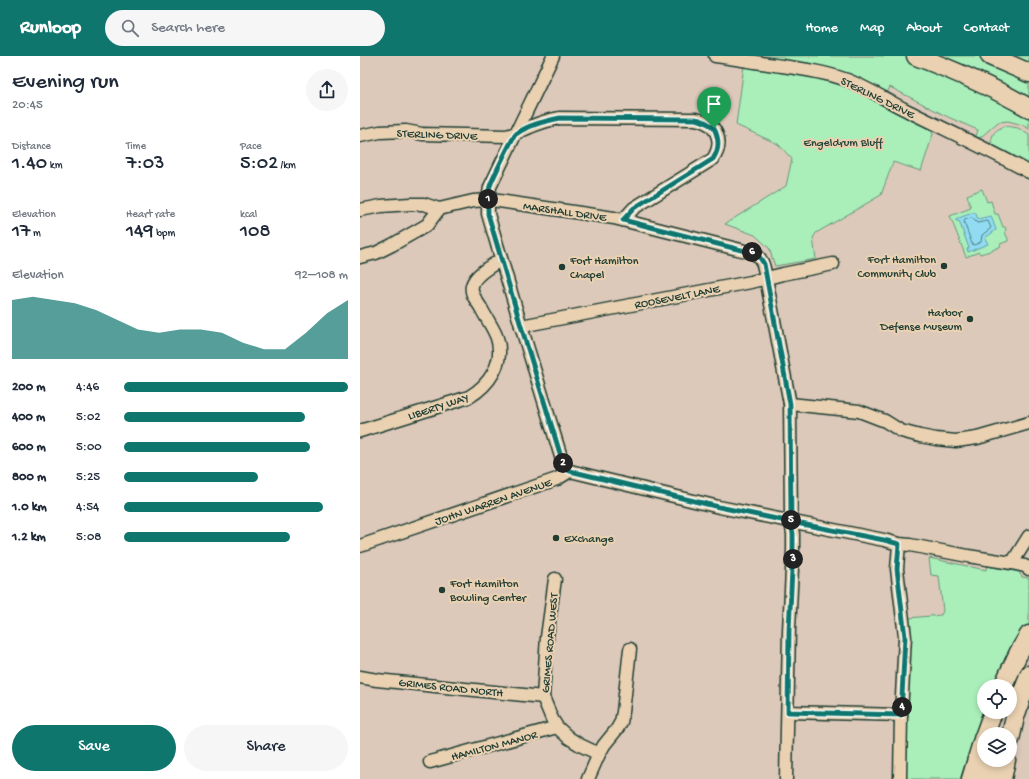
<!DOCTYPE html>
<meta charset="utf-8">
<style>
:root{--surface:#fff;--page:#f6f6f7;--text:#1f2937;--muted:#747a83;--accent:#0f766e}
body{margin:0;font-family:"Gochi Hand",sans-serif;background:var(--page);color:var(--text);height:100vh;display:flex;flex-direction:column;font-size:15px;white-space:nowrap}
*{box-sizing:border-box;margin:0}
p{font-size:13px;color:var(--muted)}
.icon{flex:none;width:22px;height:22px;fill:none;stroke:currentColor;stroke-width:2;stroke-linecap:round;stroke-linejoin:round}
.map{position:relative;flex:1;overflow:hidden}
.details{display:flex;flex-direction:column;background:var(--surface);width:360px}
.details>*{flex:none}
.buttons{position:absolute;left:617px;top:623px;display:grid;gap:8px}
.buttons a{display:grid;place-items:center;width:40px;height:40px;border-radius:50%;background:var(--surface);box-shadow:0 2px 6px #0003;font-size:20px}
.pin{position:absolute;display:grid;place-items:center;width:34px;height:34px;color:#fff;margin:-41px -17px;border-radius:50% 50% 50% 0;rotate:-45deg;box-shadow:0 0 4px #0007}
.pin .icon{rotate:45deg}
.km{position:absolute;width:20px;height:20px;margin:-10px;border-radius:50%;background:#222;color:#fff;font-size:11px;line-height:20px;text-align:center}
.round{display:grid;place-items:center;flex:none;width:42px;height:42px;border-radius:21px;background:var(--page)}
.headline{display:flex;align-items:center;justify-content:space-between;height:68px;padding:0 12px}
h1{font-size:22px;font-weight:600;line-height:30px}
.metrics{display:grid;grid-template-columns:repeat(3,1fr);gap:6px;height:68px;padding:4px 12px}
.metrics div{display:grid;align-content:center}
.metrics b{font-size:20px;font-weight:600}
.metrics small{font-size:11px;font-weight:400}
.metrics p{font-size:11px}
.chart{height:112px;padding:8px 12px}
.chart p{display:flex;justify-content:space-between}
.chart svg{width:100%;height:72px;margin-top:4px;fill:var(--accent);opacity:.7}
.action{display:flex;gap:8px;margin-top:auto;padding:8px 12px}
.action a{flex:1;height:46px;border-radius:24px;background:var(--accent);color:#fff;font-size:16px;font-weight:600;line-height:46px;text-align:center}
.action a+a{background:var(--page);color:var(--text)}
ul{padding:0 12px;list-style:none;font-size:13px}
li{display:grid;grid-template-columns:64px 48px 1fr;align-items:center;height:30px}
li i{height:10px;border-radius:5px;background:var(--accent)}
header{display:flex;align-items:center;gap:24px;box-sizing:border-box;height:56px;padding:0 20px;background:var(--accent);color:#fff}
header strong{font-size:19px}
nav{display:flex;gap:22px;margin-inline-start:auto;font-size:14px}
.search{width:280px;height:36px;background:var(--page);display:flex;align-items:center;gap:10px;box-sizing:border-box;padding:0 14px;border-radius:22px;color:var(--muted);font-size:15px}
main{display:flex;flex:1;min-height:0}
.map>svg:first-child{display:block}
.green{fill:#aaefba;stroke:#649677}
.water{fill:#91dcf2;stroke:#639ca6}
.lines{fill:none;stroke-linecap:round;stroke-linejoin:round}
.shore{stroke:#4d7d80;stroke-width:1}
.minor-casing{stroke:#1f3d34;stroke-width:15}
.highway-casing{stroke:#1f3d34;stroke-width:21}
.minor{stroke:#e9d1b1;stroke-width:12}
.highway{stroke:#e9d1b1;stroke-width:18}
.route-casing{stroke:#fff;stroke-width:8}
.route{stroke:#0f766e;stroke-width:5}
.poi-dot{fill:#1f3d34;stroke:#e9d1b1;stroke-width:1.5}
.labels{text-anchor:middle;stroke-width:4;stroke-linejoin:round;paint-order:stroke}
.street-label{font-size:12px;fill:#1f3d34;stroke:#e9d1b1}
.park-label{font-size:12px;fill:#26463b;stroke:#e9d1b1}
.poi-label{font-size:12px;fill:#1f3d34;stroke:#e9d1b1;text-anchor:start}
</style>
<header>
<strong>Runloop</strong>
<div class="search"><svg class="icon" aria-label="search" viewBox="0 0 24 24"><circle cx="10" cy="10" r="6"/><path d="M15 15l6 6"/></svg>Search here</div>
<nav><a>Home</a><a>Map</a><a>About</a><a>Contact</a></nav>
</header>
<main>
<section class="details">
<div class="headline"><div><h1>Evening run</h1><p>20:45</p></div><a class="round"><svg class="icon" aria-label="share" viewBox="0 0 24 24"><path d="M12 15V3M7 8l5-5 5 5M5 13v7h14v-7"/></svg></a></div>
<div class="metrics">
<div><p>Distance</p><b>1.40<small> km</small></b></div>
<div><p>Time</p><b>7:03</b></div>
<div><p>Pace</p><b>5:02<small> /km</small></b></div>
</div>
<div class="metrics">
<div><p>Elevation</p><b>17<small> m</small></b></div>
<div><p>Heart rate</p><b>149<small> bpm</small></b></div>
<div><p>kcal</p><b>108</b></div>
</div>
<div class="chart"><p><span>Elevation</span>92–108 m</p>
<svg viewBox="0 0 160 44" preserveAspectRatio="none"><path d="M0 44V8L10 6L20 8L30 10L40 14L50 20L60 26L70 28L80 26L90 26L100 28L110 34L120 38L130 38L140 28L150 16L160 8V44z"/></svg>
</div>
<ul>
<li><b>200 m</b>4:46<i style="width:100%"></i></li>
<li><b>400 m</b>5:02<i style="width:81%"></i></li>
<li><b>600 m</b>5:00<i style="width:83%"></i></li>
<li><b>800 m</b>5:25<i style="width:60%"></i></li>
<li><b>1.0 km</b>4:54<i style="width:89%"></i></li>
<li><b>1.2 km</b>5:08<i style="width:74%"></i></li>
</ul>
<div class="action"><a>Save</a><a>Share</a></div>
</section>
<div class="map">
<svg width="669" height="723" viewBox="0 0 669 723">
<rect width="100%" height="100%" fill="#ddc9ba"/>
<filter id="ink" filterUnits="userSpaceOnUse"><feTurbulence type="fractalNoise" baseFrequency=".025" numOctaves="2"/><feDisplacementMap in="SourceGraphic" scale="8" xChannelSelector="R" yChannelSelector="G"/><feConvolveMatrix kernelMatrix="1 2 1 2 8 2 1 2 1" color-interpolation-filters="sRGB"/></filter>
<g filter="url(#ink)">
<g class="green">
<path d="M 384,0 L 669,0 L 669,73 L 663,69 L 648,65 L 638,66 L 621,81 L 615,83 L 618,74 L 588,61 L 530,31 L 526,39 Z"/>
<path d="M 384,10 L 472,24 L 494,31 L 569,71 L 573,78 L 561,115 L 533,106 L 521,139 L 456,177 L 453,182 L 456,203 L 415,210 L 409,192 L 395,179 L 365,168 L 426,130 L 432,103 L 418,88 L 376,69 Z"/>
<path d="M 645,70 L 658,72 L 669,79 L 669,111 L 636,94 L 631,88 C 632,77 635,74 645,70 Z"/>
<path d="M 622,133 L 627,146 L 631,145 L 635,158 L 638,158 L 643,171 L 645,171 L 646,173 L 645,176 L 648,183 L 648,185 L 640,188 L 641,190 C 634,194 627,196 620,198 L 619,196 L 606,201 L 590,160 L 611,152 L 607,139 Z"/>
<path d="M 569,502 L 626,514 L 627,510 L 659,516 L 662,521 L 669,522 L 669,572 L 636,630 L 624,630 L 624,655 L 619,666 L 600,723 L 546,723 L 549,562 L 581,559 L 583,555 L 579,520 L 571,519 Z"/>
</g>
<path class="water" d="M 615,156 L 618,163 L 631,160 L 636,174 L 625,182 L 628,188 L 608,196 L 607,193 L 609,192 L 599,165 L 596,165 L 596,163 Z"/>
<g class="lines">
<path class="shore" d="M 612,162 L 617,167 L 628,165 L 631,172 L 630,173 L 622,179 L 621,186 L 614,189 L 612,188 L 604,166 L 605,164 Z"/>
<defs>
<g id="minor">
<path d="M 193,0 L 130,131 L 128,144 L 128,158 L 161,270 L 202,404 L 205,412 L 210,415"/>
<path d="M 355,0 C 377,3 400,7 422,10 C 443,13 464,16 484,23 C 505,30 524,43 544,53 C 586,74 628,93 669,116"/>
<path d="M 0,80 L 20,76 L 46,75 L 62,78 L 146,80 C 156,78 160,75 170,71 C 179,67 189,64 200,62 L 335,63 C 356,66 365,85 353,103 L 274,152 L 263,164"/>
<path d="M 0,154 L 21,150 L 50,148 L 64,148 L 79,153 L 113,145 L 128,144 L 139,145 L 254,162 L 393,197 C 403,201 404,212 406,222 L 430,348 L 431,466 L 433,478 L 433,493 L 429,574 L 426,723"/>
<path d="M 0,201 L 16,197 L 32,189 L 67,169 L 79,153"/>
<path d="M 161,270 L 391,226 L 423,218 L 473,208"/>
<path d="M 430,348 L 499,355 L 525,365 L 541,375 L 560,380 L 576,383 L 596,385 L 617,382 L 669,367"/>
<path d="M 0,375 L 109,341 C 129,329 145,307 137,282 C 133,271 126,262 121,252 C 117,245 110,238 112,230 C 114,219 132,209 141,204"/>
<path d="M 539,488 L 537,513 L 545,581 L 541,659 L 540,723"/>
<path d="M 0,490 L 197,423 L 210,415 L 359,451 L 524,484 L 539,488 L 550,489 L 608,500 L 652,507 L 665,510 L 669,513"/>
<path d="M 652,507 L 669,480"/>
<path d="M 195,523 L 187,581 L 183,641 L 192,663 L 197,671 L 209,682 L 220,689 L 239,698"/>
<path d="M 0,621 L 17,624 L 183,641"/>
<path d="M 428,656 L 541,659"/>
<path d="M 70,706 L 197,671"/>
<path d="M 228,723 L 239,698 L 244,689 L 257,673 L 261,666 L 263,656 L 270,593"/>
</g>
<g id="highway">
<path d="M 556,0 C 595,15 633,31 669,52"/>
<path d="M 630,0 L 669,17"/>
<path d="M 643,630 L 659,596 L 669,579"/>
<path d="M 625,678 L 633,656"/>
<path d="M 650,684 L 655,661 L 669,619"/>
<path d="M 611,723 L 624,680"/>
<path d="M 626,723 L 631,704"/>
<path d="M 642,723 L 646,704"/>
</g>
</defs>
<use href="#minor" class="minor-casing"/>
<use href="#highway" class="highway-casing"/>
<use href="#minor" class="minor"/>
<use href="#highway" class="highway"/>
</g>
</g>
<g class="lines" filter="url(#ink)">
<defs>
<path id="route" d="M 354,72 C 348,67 343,64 335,63 L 200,62 C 186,65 168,69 156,78 C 153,80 132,124 130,130 C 127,139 128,149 128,158 L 161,270 L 202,404 L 205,412 L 210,415 L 359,451 L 431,466 L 433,478 L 433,493 L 429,574 L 428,656 L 541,659 L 545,581 L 537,513 L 539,488 L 524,484 L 431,466 L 430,348 L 404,208 C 401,203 399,199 393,197 L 263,164 L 274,152 L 353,103 C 360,92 359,83 354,72"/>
</defs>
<use href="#route" class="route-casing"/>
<use href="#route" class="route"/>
</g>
<g class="poi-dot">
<circle cx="584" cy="210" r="4"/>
<circle cx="202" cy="211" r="4"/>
<circle cx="610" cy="263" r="4"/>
<circle cx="196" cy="482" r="4"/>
<circle cx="82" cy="534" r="4"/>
</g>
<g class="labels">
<g class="street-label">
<text transform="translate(518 41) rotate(26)" y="4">STERLING DRIVE</text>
<text transform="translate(77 78) rotate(2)" y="4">STERLING DRIVE</text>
<text transform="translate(205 155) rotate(8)" y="4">MARSHALL DRIVE</text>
<text transform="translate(317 240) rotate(-11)" y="4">ROOSEVELT LANE</text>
<text transform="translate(78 350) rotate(-18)" y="4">LIBERTY WAY</text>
<text transform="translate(133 445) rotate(-19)" y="4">JOHN WARREN AVENUE</text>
<text transform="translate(189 587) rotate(-85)" y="4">GRIMES ROAD WEST</text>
<text transform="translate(91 631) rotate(6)" y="4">GRIMES ROAD NORTH</text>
<text transform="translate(134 689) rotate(-15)" y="4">HAMILTON MANOR</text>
</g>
<g class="park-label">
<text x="483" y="90">Engeldrum Bluff</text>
</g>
<g class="poi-label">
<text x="576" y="207" text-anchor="end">Fort Hamilton<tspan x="576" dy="14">Community Club</tspan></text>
<text x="210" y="208">Fort Hamilton<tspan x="210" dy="14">Chapel</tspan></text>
<text x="602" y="260" text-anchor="end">Harbor<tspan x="602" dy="14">Defense Museum</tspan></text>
<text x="204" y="486">Exchange</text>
<text x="90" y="531">Fort Hamilton<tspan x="90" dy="14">Bowling Center</tspan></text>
</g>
</g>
</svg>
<div class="buttons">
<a><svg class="icon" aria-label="locate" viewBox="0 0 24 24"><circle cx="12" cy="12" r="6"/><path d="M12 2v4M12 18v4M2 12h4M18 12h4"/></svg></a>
<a><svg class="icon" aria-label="layers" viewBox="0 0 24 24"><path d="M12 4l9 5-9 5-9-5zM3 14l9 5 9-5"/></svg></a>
</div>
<div class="pin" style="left:354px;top:72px;background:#1e9e55"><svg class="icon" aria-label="arrive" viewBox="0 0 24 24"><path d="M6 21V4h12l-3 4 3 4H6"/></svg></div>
<b class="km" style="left:128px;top:143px">1</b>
<b class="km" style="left:203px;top:407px">2</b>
<b class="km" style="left:433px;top:503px">3</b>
<b class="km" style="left:542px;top:651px">4</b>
<b class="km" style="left:431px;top:464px">5</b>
<b class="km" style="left:392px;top:196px">6</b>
</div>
</main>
